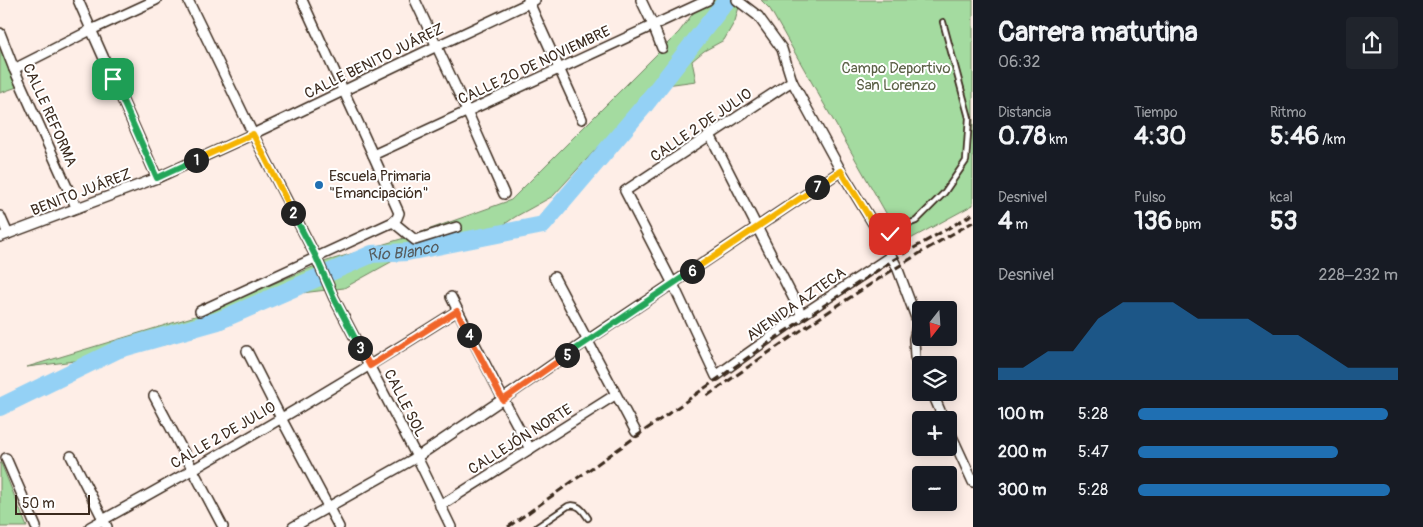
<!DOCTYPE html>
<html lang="es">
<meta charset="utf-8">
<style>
:root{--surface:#171b24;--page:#20242c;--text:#f1f3f6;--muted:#9ea1a6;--accent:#1f6fb2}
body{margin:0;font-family:Pangolin,sans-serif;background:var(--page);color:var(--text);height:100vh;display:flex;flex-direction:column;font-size:19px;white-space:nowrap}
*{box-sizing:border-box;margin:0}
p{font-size:16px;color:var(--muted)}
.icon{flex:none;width:28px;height:28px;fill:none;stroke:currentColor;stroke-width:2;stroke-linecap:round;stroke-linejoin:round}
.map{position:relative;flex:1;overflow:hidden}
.sheet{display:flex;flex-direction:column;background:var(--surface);width:450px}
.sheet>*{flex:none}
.needle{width:32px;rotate:197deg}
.buttons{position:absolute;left:912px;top:301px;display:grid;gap:10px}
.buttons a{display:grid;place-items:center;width:45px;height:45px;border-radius:5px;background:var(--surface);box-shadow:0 2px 12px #0003;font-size:25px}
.scale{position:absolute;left:15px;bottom:12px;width:75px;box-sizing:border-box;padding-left:5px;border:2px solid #3b2a1e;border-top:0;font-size:14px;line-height:18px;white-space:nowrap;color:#3b2a1e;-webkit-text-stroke:4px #fff;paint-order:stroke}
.pin{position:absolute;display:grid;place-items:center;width:42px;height:42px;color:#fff;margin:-21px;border-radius:10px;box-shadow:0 2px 8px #0006}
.km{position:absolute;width:25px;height:25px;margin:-12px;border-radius:50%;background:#222;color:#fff;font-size:14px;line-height:25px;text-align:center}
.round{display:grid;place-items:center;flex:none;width:52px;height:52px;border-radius:5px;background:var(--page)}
.summary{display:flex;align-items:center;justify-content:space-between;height:85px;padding:0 25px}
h1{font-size:28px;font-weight:700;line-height:38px}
.stats{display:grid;grid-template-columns:repeat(3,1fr);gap:8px;height:85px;padding:5px 25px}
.stats div{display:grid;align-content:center}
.stats b{font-size:25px;font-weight:700}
.stats small{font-size:14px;font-weight:400}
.stats p{font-size:14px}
.chart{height:140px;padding:10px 25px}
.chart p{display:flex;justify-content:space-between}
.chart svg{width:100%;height:90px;margin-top:5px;fill:var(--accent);opacity:.7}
ul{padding:0 25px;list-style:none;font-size:16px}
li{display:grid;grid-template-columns:80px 60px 1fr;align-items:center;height:38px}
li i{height:12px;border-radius:6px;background:var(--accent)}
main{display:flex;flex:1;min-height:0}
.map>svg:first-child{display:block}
.green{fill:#a4dba0;stroke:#70825f}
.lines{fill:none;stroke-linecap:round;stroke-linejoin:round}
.river{stroke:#94d1f5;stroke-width:18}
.service-casing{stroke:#3b2a1e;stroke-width:8}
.minor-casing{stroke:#3b2a1e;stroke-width:12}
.service{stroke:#fff;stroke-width:4.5}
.minor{stroke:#fff;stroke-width:9}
.rail{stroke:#3b2a1e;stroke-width:3;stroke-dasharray:8 4;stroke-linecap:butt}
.split-1-casing{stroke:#fff;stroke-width:10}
.split-2-casing{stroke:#fff;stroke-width:10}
.split-3-casing{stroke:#fff;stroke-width:10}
.split-4-casing{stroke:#fff;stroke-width:10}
.split-5-casing{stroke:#fff;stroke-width:10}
.split-6-casing{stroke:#fff;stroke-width:10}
.split-7-casing{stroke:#fff;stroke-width:10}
.split-8-casing{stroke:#fff;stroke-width:10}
.split-1{stroke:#22a559;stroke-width:6}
.split-2{stroke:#f5b400;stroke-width:6}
.split-3{stroke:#22a559;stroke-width:6}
.split-4{stroke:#f0652b;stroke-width:6}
.split-5{stroke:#f0652b;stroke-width:6}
.split-6{stroke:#22a559;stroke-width:6}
.split-7{stroke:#f5b400;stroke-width:6}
.split-8{stroke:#f5b400;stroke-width:6}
.poi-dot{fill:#1f6fb2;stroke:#fff;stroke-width:2}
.labels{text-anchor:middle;stroke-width:4;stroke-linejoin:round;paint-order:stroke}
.street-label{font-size:15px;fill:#3b2a1e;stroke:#fff}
.park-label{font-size:15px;fill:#5a5f45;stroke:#fff}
.poi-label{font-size:15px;fill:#3b2a1e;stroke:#fff;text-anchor:start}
.water-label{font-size:16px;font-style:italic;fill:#565c5e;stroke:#fff}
</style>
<main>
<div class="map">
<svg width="973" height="527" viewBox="0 0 973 527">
<rect width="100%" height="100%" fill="#feeee7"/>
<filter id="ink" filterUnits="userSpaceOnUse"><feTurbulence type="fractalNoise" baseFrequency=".02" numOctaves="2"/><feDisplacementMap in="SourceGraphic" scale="10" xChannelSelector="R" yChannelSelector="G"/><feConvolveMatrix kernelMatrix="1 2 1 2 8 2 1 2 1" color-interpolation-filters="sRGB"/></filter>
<g filter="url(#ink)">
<g class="green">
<path d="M 703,0 L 741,0 L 735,21 L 724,40 L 704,51 L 692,61 L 696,81 L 659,86 L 598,147 L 553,196 L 515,217 L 487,236 L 409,252 L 344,288 L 293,294 L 168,344 L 90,359 L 27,367 L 202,314 L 327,261 L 411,236 L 511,200 L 679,32 Z"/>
<path d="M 761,0 L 973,0 L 973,205 L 903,243 L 770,9 Z"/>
<path d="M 0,48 L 17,87 L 0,93 Z"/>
<path d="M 0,463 L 1,463 L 27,527 L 0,527 Z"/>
</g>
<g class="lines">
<path class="river" id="s1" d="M 0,407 L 119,349 L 218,321 L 372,254 L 407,252 L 543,225 L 644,106 L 727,0"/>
<defs>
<g id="service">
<path d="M 882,238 L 900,227 L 916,221 L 944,193 L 966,161 L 969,118 L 943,22"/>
<path d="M 537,527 L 568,506 C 579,503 583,511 588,518"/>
</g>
<g id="minor">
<path d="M 78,0 L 157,178"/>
<path d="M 188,0 L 253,134 L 316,257 L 334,298 L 417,457 L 451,527"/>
<path d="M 415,0 L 467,111 L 504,194"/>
<path d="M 528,0 L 582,119"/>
<path d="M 641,0 L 653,25 L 662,48"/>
<path d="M 737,0 L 758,16 L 782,49 L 792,81 L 841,171 L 882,238 L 897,267 L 918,323 L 914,339 L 915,357 L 921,370"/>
<path d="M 0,33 L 14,69 L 76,207"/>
<path d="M 14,69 L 91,30 L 156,0"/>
<path d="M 792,81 L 625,191 L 673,284 L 716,376 L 802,315 L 891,256"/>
<path d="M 710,135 L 802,315"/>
<path d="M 373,155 L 708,0"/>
<path d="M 0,216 L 8,234"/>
<path d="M 393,222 L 415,240 L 457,227"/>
<path d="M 0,237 L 157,178 L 253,134 L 437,46 L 535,0"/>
<path d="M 554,277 L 636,432"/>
<path d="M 451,297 L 503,399 L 530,449"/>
<path d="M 200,311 L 393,222 L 397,218 L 399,213 L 373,155 L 302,0"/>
<path d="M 247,351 L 281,418 L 339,527"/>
<path d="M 932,392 L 944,420"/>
<path d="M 154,396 L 223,527"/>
<path d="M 949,430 L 973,482"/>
<path d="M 71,456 L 107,527"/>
<path d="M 6,458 L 36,527"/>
<path d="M 440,506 L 615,395"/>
<path d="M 90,527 C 214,459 337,387 457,311"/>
<path d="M 293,527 L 417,457 L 503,399 L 588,340 L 841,171"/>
</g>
</defs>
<use href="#service" class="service-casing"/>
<use href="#minor" class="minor-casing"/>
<use href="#service" class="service"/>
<use href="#minor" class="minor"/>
<g class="rail">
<path d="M 707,396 C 793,335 881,274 973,222"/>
<path d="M 508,527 L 784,332 L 893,260 L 973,214"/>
</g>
</g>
</g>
<g class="lines" filter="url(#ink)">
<defs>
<path id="split-1" d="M 113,79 L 157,178 L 196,160"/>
<path id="split-2" d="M 196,160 L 253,134 L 293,213"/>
<path id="split-3" d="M 293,213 L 316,257 L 334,298 L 360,348"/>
<path id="split-4" d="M 360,348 L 370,366 L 457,311 L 469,335"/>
<path id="split-5" d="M 469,335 L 503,400 L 567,355"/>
<path id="split-6" d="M 567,355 L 692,271"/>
<path id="split-7" d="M 692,271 L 817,187"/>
<path id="split-8" d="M 817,187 L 841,171 L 882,238 L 890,234"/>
</defs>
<use href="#split-1" class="split-1-casing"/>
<use href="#split-2" class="split-2-casing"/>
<use href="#split-3" class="split-3-casing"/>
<use href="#split-4" class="split-4-casing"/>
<use href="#split-5" class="split-5-casing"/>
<use href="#split-6" class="split-6-casing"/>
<use href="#split-7" class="split-7-casing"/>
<use href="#split-8" class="split-8-casing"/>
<use href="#split-1" class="split-1"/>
<use href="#split-2" class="split-2"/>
<use href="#split-3" class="split-3"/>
<use href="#split-4" class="split-4"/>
<use href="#split-5" class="split-5"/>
<use href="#split-6" class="split-6"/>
<use href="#split-7" class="split-7"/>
<use href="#split-8" class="split-8"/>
</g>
<circle class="poi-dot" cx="319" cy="185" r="5"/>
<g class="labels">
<g class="street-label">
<text transform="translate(374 61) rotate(-26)" y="5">CALLE BENITO JUÁREZ</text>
<text transform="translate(534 65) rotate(-25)" y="5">CALLE 20 DE NOVIEMBRE</text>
<text transform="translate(50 115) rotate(66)" y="5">CALLE REFORMA</text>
<text transform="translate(701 125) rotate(-34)" y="5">CALLE 2 DE JULIO</text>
<text transform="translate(81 192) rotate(-21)" y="5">BENITO JUÁREZ</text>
<text transform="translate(796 304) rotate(-35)" y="5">AVENIDA AZTECA</text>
<text transform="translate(405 403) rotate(63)" y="5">CALLE SOL</text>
<text transform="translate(223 435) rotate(-30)" y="5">CALLE 2 DE JULIO</text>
<text transform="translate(520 439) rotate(-32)" y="5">CALLEJÓN NORTE</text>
</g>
<g class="park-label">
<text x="896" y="73">Campo Deportivo<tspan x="896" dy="17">San Lorenzo</tspan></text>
</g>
<g class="poi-label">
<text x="329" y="181">Escuela Primaria<tspan x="329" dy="17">"Emancipación"</tspan></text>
</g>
<g class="water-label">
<text dy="6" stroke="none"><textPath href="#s1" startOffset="434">Río Blanco</textPath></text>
</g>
</g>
</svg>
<div class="buttons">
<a><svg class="needle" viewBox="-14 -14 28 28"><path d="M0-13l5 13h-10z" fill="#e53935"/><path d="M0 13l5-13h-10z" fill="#9ea1a6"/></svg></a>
<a><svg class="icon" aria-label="layers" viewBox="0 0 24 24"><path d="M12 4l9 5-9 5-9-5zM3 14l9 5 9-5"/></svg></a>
<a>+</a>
<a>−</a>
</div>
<div class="scale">50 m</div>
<div class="pin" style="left:113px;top:79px;background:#1e9e55"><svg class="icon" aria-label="arrive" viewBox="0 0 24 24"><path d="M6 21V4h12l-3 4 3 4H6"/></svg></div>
<div class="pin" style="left:890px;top:234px;background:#d93025"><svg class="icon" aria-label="check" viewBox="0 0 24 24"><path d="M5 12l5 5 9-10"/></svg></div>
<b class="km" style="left:196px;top:160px">1</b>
<b class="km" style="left:293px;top:213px">2</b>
<b class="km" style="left:360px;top:348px">3</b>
<b class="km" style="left:469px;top:335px">4</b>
<b class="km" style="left:567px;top:355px">5</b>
<b class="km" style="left:692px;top:271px">6</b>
<b class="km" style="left:817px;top:187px">7</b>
</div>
<section class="sheet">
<div class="summary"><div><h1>Carrera matutina</h1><p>06:32</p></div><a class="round"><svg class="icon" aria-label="share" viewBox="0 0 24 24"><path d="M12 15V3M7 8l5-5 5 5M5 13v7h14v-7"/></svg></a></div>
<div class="stats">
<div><p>Distancia</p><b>0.78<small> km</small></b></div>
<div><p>Tiempo</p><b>4:30</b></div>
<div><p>Ritmo</p><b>5:46<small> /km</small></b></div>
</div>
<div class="stats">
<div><p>Desnivel</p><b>4<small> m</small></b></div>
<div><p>Pulso</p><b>136<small> bpm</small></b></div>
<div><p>kcal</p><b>53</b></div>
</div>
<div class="chart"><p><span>Desnivel</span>228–232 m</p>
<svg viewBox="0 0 160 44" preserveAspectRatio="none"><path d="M0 44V38L10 38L20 30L30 30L40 14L50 6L60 6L70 6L80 14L90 14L100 14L110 22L120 22L130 30L140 38L150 38L160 38V44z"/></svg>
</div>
<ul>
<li><b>100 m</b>5:28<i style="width:96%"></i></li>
<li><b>200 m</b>5:47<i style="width:77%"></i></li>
<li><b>300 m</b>5:28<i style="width:97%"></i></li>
</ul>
</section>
</main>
